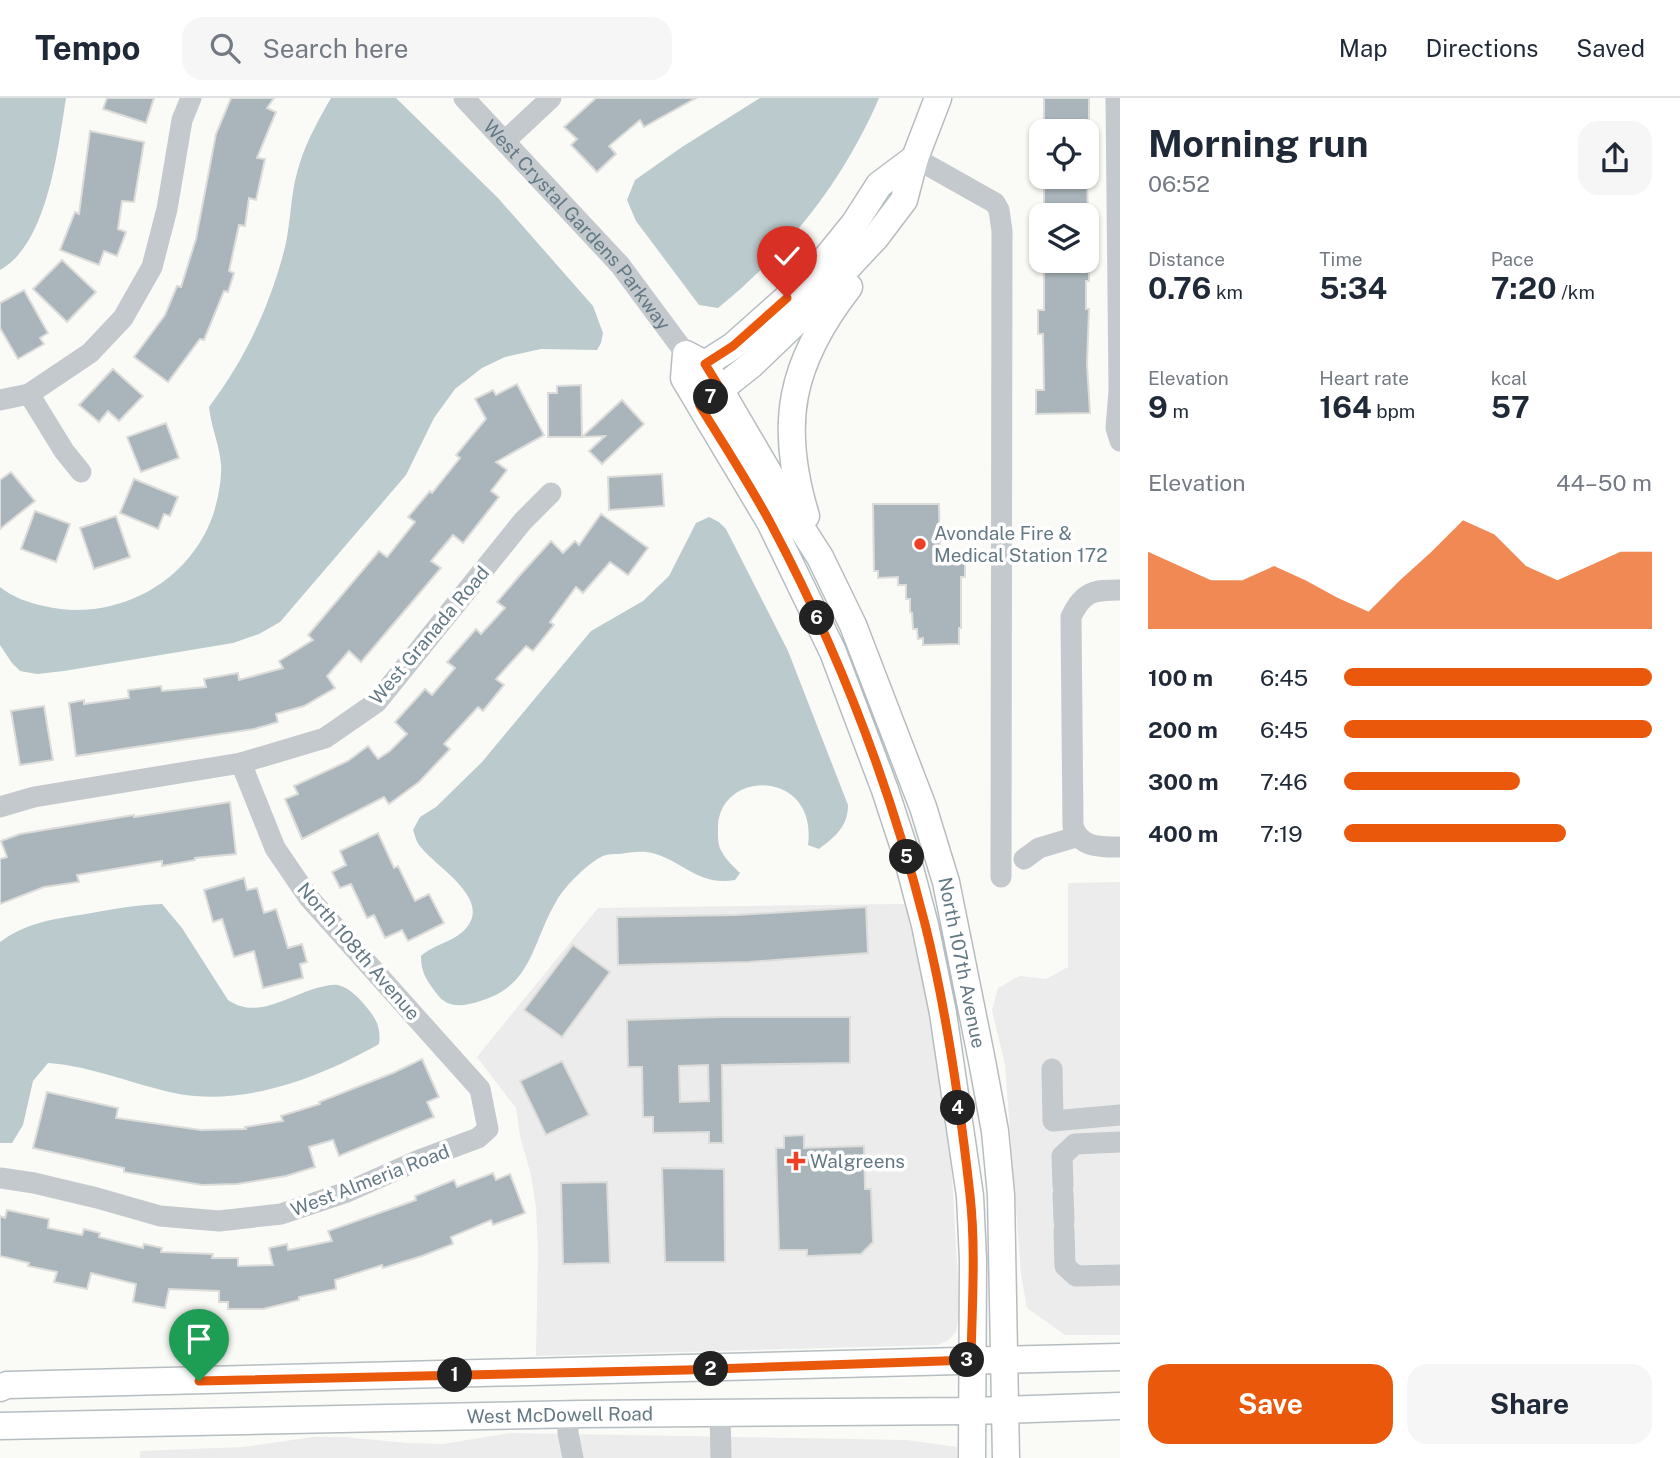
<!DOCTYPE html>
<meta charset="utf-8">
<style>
:root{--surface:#fff;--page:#f6f6f7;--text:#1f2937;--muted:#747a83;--line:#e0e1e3;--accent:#ea580c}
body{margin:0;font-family:"Public Sans",sans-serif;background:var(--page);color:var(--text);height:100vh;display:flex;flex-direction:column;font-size:26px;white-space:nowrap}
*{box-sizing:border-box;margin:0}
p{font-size:23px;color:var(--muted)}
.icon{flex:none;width:38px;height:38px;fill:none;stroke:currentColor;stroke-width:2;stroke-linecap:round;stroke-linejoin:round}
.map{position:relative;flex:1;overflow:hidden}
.details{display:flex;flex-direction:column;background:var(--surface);width:560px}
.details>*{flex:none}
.tools{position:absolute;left:1029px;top:21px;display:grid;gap:14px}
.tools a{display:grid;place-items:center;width:70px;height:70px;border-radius:14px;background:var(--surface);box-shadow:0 2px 5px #0004;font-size:35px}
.pin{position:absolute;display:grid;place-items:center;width:60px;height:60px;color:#fff;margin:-72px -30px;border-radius:50% 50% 50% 0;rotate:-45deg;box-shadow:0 0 7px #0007}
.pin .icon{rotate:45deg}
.km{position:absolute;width:35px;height:35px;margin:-18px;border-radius:50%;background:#222;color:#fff;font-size:19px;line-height:35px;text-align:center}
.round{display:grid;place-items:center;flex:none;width:74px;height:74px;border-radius:21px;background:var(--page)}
.head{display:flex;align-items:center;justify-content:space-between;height:119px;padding:0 28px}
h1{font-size:38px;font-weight:700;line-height:52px}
.figures{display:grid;grid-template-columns:repeat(3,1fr);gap:10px;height:119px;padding:7px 28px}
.figures div{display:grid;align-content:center}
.figures b{font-size:30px;font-weight:700}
.figures small{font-size:19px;font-weight:400}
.figures p{font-size:19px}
.chart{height:196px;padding:14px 28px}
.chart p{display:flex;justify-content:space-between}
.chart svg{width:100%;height:126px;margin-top:7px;fill:var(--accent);opacity:.7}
.button{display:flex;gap:14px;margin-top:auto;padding:14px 28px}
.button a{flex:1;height:80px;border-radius:21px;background:var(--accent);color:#fff;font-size:28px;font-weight:700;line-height:80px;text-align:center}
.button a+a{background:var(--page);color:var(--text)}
ul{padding:0 28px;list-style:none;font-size:23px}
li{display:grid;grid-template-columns:112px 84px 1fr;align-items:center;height:52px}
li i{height:18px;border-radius:9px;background:var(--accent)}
header{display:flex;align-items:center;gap:42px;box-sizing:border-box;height:98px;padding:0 35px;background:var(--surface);border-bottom:2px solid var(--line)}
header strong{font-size:33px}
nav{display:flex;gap:38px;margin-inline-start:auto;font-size:24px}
.search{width:490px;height:63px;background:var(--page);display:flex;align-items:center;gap:18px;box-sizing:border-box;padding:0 24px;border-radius:21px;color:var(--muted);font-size:26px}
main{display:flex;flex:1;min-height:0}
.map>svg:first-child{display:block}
.built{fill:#ebeceb}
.water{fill:#bbcacd}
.building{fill:#a9b5ba;stroke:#dcdcda;stroke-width:2;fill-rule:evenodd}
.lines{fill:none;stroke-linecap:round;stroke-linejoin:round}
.major-casing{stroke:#b6bdc0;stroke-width:29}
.minor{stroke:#c3c9cc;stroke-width:21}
.major{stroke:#fff;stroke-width:26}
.route-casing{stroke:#fff;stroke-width:14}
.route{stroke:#ea580c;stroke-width:9}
.poi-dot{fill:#ee4123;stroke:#fff;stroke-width:2.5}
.labels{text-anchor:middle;stroke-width:7;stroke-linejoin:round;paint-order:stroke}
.street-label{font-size:19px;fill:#637984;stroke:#fff}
.poi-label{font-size:19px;fill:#637984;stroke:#fff;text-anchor:start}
</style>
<header>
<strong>Tempo</strong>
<div class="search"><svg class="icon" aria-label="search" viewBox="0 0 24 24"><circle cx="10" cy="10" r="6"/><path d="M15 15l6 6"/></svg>Search here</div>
<nav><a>Map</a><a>Directions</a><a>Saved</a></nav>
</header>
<main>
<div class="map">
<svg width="1120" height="1360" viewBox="0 0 1120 1360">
<rect width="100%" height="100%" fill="#fafaf7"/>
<g class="built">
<path d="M 1120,784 L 1120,1237 L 1065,1237 L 1027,1210 L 1021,1176 L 1005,967 L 992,912 L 998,890 L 1020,878 L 1046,881 L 1068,869 L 1068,785 Z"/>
<path d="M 905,806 L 929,908 L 951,1063 L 960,1213 L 956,1234 L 947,1243 L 937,1247 L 536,1258 L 538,1153 L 536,1110 L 531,1077 L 520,1038 L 516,1010 L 477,959 L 598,810 Z"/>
<path d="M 510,1335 L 907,1342 L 957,1349 L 957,1360 L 140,1360 L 140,1353 L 244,1349 L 313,1339 L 343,1339 L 407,1345 L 443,1346 Z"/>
</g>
<g class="water">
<path d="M 0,0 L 66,0 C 58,49 48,146 0,172 Z"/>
<path d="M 331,0 L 396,0 L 498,100 L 593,208 L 603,235 L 601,245 L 597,252 L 541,251 L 505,259 L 482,270 L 455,291 L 434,320 L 406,377 L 280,524 L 259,536 L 233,545 L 64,573 L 37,576 L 20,573 L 12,565 L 0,547 L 0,489 C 12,499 29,505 44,508 C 115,525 191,485 214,414 C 218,401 222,381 221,367 C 220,348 211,329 209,309 C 245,261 267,214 283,157 C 290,133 290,107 295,83 C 302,51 315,28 331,0 Z"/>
<path d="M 760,0 L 879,0 C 844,82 787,154 718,210 L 699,207 L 636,123 L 627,102 L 635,82 L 682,49 Z"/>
<path d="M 709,419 L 719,424 L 726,431 L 788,553 L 848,707 C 848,728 836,738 819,751 L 808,747 C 818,672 722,670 718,727 C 718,736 717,746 722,754 C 726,762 734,769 740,775 L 735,782 C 700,788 686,766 656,756 C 644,752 632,754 619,756 C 614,756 608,756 603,758 C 588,765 565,788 557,802 C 529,849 534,892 469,906 C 456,909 445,907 437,896 C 427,883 421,875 421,858 C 434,846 457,843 467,829 C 491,799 434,768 419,747 C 416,743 415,737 413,732 L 420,719 L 436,709 L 482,664 L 591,533 L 643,503 L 669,478 L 696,425 Z"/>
<path d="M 162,806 L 182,830 L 228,902 C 258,923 290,896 321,889 C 326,888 333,886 338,887 C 350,890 360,901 368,911 C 377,922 381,931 379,946 C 321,979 246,1008 179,996 C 134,987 92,968 48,965 L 33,983 L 23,1027 L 12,1045 L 0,1045 L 0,844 C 27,824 54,821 86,816 C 112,811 136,807 162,806 Z"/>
</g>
<g class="building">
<path d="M 107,0 L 154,0 L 146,25 L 103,11 Z"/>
<path d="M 231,0 L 274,0 L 267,10 L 276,14 L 257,60 L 265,61 L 256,102 L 249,100 L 245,128 L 239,127 L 229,173 L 234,175 L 228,194 L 224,193 L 204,242 L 200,241 L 168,284 L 134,259 L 165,217 L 177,188 L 181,189 L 196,141 L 216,36 Z"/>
<path d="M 596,0 L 696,0 L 644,29 L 640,22 L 609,48 L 616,56 L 597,74 L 571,47 L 577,41 L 564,29 Z"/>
<rect x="1044" y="0" width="45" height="33"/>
<path d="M 90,33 L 144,44 L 134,104 L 122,103 L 118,131 L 126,134 L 117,158 L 104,153 L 99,167 L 60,152 L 75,114 L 79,116 Z"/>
<path d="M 1044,79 L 1087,79 L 1088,117 L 1044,117 Z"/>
<path d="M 62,162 L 96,194 L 67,224 L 33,191 Z"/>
<path d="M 1044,163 L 1089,163 L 1089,183 L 1086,183 L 1086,211 L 1089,211 L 1087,266 L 1090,315 L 1036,316 L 1036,292 L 1044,292 L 1043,236 L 1038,236 L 1038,212 L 1044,212 Z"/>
<path d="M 24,192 L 48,235 L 40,240 L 44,246 L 18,261 L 0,230 L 0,205 Z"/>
<path d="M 113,271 L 143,298 L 119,323 L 108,313 L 99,324 L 79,307 Z"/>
<path d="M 517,286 L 544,337 L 496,364 L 507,372 L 491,393 L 499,399 L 463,445 L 453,437 L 431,463 L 441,470 L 361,564 L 349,553 L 327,578 L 335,590 L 304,608 L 276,616 L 278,624 L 254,631 L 76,658 L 69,605 L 84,602 L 84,606 L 129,600 L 128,592 L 161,588 L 162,593 L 206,589 L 204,581 L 238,575 L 239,582 L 283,570 L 279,563 L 313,542 L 308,537 L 379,453 L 387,459 L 415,424 L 408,419 L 430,393 L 432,395 L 460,360 L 456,357 L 486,321 L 475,301 L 493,292 L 496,297 Z"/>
<path d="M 581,287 L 582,339 L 548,339 L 548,295 L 557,295 L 557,288 Z"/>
<path d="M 622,302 L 644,326 L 602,366 L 589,353 L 605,338 L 582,339 Z"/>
<path d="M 166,325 L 179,360 L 141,374 L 127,339 Z"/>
<path d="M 11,374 L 35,403 L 0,431 L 0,382 Z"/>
<path d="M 662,376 L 664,408 L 609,412 L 608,379 Z"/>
<path d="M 134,381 L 178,399 L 170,418 L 164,416 L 158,431 L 120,415 Z"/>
<path d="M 873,406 L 939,406 L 940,453 L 957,453 L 957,457 L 965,457 L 965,479 L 961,479 L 961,530 L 959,530 L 959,546 L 923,547 L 923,540 L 918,541 L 917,531 L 913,531 L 912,515 L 910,514 L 910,501 L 906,501 L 906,487 L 898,487 L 898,479 L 878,480 L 878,473 L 874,473 Z"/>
<path d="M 35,413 L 70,426 L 56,464 L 21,451 Z"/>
<path d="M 601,416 L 648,450 L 628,477 L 610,464 L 583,495 L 576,489 L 550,524 L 554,527 L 533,553 L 526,548 L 496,581 L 504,587 L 483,613 L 478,609 L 444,646 L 450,651 L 419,684 L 389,706 L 384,699 L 302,741 L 285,701 L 298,696 L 294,688 L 348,663 L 368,648 L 378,661 L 390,653 L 407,636 L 395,624 L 425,591 L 432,597 L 455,570 L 447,564 L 476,531 L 481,536 L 505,510 L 497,504 L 521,476 L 551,443 L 563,455 L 575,443 L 579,447 Z"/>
<path d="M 116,418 L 130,459 L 94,471 L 80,430 Z"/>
<path d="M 44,608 L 53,662 L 20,667 L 11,613 Z"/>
<path d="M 230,704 L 236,756 L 195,760 L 195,762 L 162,768 L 162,763 L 77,777 L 79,784 L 44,789 L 0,806 L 0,761 L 7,759 L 1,743 L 20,736 L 134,717 L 134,719 Z"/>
<path d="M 378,735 L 394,770 L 398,768 L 415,803 L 429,796 L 444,825 L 408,843 L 402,832 L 385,840 L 374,817 L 367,820 L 351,786 L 340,790 L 332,774 L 346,767 L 340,753 Z"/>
<path d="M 244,780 L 247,792 L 257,790 L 264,815 L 276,811 L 288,850 L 302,846 L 307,864 L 300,866 L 303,880 L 263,890 L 254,853 L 234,859 L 222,821 L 213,824 L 204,792 Z"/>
<path d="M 866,809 L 868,855 L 749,864 L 618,867 L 617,819 L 736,817 Z"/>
<path d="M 573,847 L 610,874 L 562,939 L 524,912 Z"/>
<path d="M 721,919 L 850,919 L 850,965 L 722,967 L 723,1045 L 709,1045 L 709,1034 L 653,1035 L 653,1019 L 643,1019 L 642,969 L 628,969 L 627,922 ZM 708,967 L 709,1003 L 680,1004 L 679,968 Z"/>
<path d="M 422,961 L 439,999 L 427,1004 L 434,1019 L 339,1058 L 333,1042 L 309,1049 L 315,1069 L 286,1078 L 237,1086 L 202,1087 L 124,1074 L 124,1070 L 33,1050 L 47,994 L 118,1010 L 116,1020 L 201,1032 L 246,1031 L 245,1029 L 283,1023 L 281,1018 L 320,1006 L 319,1004 L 393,975 Z"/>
<path d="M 562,963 L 589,1017 L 546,1037 L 520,983 Z"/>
<path d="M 804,1037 L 804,1050 L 864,1048 L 865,1091 L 871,1091 L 873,1144 L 861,1156 L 807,1158 L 807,1152 L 779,1152 L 776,1050 L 784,1050 L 784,1038 Z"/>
<path d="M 662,1070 L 724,1071 L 725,1164 L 665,1164 Z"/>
<path d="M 493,1075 L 496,1082 L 510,1076 L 525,1115 L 493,1127 L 491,1122 L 451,1139 L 453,1146 L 422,1158 L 383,1170 L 382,1167 L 335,1182 L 336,1191 L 299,1199 L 299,1202 L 263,1211 L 228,1211 L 228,1204 L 219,1204 L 219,1193 L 169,1191 L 165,1210 L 133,1204 L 136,1186 L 91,1175 L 87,1191 L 54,1184 L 57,1174 L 28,1168 L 29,1165 L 0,1158 L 0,1118 L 5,1120 L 7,1112 L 49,1121 L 48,1130 L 82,1137 L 84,1131 L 100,1135 L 99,1139 L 143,1150 L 144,1146 L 162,1150 L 161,1154 L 213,1156 L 212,1160 L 238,1160 L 238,1168 L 273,1167 L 269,1150 L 287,1146 L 288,1152 L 332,1143 L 328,1133 L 416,1102 L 415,1098 L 454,1082 L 457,1089 Z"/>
<path d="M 607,1084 L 610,1165 L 563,1166 L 561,1085 Z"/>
</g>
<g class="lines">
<defs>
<g id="major">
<path d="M 691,275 L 733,248 L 787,200 L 828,158 L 854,126 L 879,87 L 915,60"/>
<path d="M 707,302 L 751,267 L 800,220 L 876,139 L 904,102 L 915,60 L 938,0"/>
<path d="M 806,418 C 778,326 790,265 849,189"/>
<path d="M 0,1290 L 7,1287 L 1120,1259"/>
<path id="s2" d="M 0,1328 L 581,1316 L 971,1313 L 1120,1308"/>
<path id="s3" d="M 972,1360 L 973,1162 L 970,1098 L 943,915 L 925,827 L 907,759 L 885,692 L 833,554 L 770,424 L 684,280 L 686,256 L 705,266 L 795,420 L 820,459 L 853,527 L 923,709 L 946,784 L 982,963 L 995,1033 L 1001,1097 L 1006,1360"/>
</g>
</defs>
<use href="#major" class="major-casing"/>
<g class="minor">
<path id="s1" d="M 464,0 L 620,167 L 686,256"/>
<path d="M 1116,0 L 1119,293 L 1116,330 L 1120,343"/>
<path d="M 506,42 L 551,0"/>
<path d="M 915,60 L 995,105 L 999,112 L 1002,133 L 1001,779"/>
<path d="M 29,296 L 64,353 L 81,374"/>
<path d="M 0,302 L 29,296 L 90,255 L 123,220 L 152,169 L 167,111 L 182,22 L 191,0"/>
<path d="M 1120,492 C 1094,492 1083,493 1071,519 L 1073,728 C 1080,750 1100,749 1120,749"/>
<path d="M 0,709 L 34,699 L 241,665 L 325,640 L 377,604 L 523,423 L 551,395"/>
<path d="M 1024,761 L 1039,750 L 1076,739"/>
<path d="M 1052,971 L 1053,1023 L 1120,1017"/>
<path d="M 0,1080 L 34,1085 L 97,1100 L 160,1118 L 219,1123 L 281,1116 L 347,1094 L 419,1062 L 478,1040 L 488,1031 L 480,991 L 309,800 L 275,750 L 241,665"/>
<path d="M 1063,1088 L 1062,1058 L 1075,1046 L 1120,1044"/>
<path d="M 1063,1096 L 1064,1123"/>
<path d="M 1064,1132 L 1065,1168 L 1076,1178 L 1120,1177"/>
<path d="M 720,1316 L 721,1360"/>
<path d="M 568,1317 L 568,1335 L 573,1360"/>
</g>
<use href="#major" class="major"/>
</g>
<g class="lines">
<defs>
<path id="route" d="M 199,1283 L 686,1272 L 971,1262 C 972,1207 976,1152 970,1097 C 960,1007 947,914 925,826 C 890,687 838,552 771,426 C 749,385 724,347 700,308 L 721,292 L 705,266 L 733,248 L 787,200"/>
</defs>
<use href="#route" class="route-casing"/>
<use href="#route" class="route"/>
</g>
<g class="poi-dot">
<circle cx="920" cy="446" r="7"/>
<path d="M792.5 1052.5h7v7h7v7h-7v7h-7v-7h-7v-7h7z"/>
</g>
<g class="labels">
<g class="street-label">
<text dy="7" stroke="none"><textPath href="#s1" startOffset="170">West Crystal Gardens Parkway</textPath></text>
<text transform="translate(429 537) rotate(-50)" y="7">West Granada Road</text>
<text transform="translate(359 853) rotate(49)" y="7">North 108th Avenue</text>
<text dy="7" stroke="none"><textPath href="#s3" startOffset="1839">North 107th Avenue</textPath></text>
<text transform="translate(370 1082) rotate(-21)" y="7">West Almeria Road</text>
<text dy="7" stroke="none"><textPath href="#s2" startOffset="560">West McDowell Road</textPath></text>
</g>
<g class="poi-label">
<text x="934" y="442">Avondale Fire &amp;<tspan x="934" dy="22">Medical Station 172</tspan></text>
<text x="810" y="1070">Walgreens</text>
</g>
</g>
</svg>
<div class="tools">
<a><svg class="icon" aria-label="locate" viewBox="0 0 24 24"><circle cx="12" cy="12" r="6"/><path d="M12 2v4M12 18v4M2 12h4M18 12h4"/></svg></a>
<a><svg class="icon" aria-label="layers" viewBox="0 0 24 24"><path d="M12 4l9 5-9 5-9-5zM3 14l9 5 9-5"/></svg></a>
</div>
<div class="pin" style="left:199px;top:1283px;background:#1e9e55"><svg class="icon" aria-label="arrive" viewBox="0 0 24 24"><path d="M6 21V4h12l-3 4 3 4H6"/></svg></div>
<div class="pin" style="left:787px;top:200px;background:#d93025"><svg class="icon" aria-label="check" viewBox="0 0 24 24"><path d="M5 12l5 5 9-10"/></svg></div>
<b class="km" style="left:455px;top:1277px">1</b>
<b class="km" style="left:711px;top:1271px">2</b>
<b class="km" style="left:967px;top:1262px">3</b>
<b class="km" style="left:958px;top:1010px">4</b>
<b class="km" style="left:907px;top:759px">5</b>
<b class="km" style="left:817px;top:520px">6</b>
<b class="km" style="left:711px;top:299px">7</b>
</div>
<section class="details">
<div class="head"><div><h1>Morning run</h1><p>06:52</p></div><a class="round"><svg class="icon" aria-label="share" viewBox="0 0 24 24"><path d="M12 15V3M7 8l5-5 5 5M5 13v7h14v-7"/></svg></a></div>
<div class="figures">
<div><p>Distance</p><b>0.76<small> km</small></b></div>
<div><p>Time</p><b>5:34</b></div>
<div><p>Pace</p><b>7:20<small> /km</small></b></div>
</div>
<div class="figures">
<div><p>Elevation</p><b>9<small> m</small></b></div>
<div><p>Heart rate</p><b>164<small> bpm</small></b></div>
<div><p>kcal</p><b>57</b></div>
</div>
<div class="chart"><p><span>Elevation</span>44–50 m</p>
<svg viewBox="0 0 160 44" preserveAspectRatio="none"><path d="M0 44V17L10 22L20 27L30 27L40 22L50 27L60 33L70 38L80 27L90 17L100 6L110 11L120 22L130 27L140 22L150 17L160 17V44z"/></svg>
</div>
<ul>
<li><b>100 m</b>6:45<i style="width:100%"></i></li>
<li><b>200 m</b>6:45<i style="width:100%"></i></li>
<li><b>300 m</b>7:46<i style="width:57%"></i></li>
<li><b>400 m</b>7:19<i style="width:72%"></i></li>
</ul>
<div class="button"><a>Save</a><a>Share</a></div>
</section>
</main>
